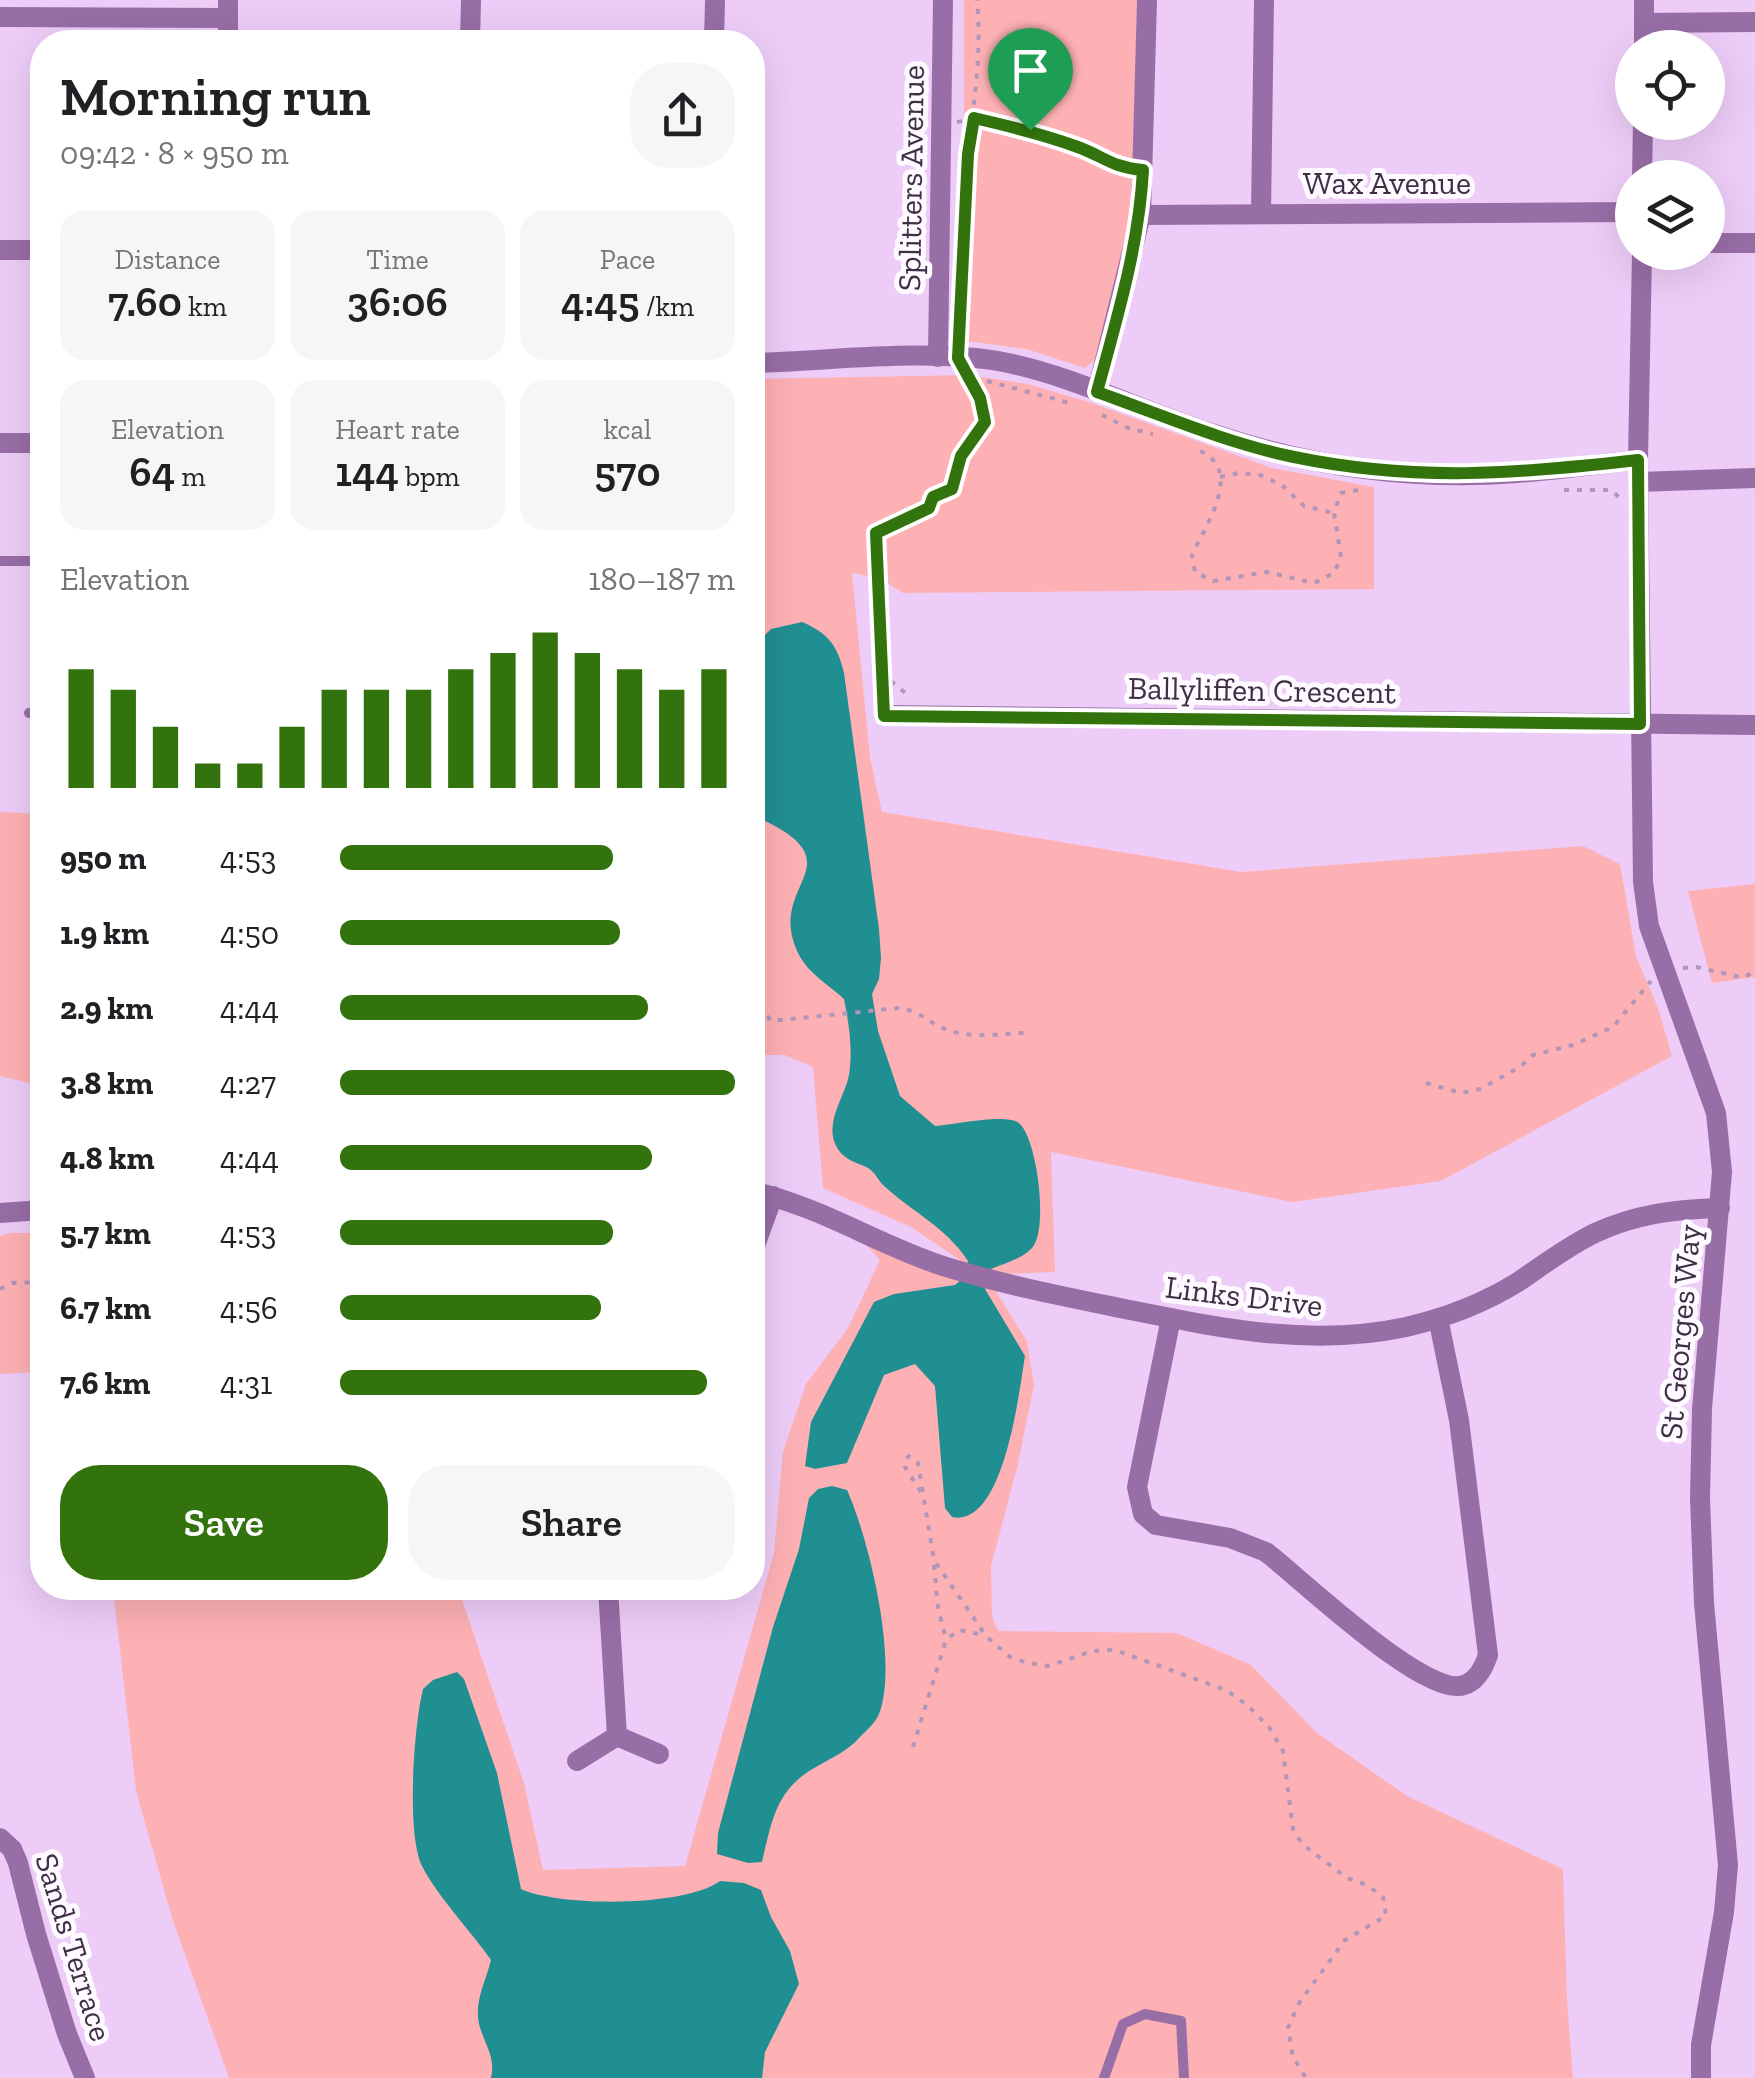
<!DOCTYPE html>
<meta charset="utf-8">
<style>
:root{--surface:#fff;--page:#f6f6f6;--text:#202124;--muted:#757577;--accent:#33730d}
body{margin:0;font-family:"Zilla Slab",serif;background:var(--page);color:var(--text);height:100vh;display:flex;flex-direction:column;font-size:38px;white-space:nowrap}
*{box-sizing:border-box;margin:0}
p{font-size:32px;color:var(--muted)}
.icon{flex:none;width:55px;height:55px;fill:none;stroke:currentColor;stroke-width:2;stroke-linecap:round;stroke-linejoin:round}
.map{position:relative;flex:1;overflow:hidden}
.panel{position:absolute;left:30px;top:30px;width:735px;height:1570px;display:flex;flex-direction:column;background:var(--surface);border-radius:40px;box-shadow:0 10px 40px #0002}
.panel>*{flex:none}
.fabs{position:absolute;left:1615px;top:30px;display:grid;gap:20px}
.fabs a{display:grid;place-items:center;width:110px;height:110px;border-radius:50%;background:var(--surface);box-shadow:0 10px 40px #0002;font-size:50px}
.pin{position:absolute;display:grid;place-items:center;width:85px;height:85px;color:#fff;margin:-102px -42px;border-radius:50% 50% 50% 0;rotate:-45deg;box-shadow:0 0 10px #0007}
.pin .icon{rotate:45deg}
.round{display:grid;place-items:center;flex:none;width:105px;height:105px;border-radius:40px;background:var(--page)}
.overview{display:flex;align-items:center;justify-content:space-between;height:170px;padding:0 30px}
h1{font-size:55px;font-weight:600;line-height:75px}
.metrics{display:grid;grid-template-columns:repeat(3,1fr);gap:15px;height:170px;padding:10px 30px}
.metrics div{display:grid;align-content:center;border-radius:25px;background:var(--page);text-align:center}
.metrics b{font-size:42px;font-weight:600}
.metrics small{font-size:28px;font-weight:400}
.metrics p{font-size:28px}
.chart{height:280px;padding:20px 30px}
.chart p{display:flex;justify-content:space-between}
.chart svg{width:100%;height:180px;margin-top:10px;stroke:var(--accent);stroke-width:6}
.primary-button{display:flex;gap:20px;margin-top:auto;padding:20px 30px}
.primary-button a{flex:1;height:115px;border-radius:40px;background:var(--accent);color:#fff;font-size:40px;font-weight:600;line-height:115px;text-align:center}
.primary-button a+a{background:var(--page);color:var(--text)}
ul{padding:0 30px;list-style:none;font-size:32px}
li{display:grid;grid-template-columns:160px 120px 1fr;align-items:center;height:75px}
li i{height:25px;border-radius:12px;background:var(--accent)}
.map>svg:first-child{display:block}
.green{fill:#feb1b4}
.water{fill:#208f92}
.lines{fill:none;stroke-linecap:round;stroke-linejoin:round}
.path{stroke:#b096b9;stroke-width:4;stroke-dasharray:5 8;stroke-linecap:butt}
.lane{stroke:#986ea7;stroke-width:10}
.street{stroke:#986ea7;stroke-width:20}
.route-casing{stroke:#fff;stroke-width:20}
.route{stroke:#33730d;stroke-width:12}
.labels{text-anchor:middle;stroke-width:10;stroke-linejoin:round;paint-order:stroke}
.street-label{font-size:32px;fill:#3e2f44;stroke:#fefaff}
</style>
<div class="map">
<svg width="1755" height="2078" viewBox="0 0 1755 2078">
<rect width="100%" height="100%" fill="#edcdf8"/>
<g class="green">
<path d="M 964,0 L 1137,0 L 1132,214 L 1096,359 L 1085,368 L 1026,349 L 959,340 L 954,328 L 964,121 Z"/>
<path d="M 968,375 L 1028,384 L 1089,402 L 1272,468 L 1374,487 L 1374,589 L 903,593 L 879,578 L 852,573 L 870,758 L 882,812 L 1241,872 L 1583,846 L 1620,864 L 1636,956 L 1658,1008 L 1672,1056 L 1441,1181 L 1292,1202 L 1051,1152 L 1055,1272 L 1005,1274 L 997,1293 L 1027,1341 L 1034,1385 L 1017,1468 L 991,1566 L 992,1616 L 998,1631 L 1177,1633 L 1251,1665 L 1317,1733 L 1407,1796 L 1563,1869 L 1567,2000 L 1573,2078 L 229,2078 L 173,1921 L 136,1791 L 113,1588 L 458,1588 L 524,1783 L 543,1870 L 685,1866 L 774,1553 L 783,1452 L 806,1384 L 848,1328 L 880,1260 L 865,1244 L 958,1275 L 960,1260 L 911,1227 L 823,1188 L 813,1067 L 785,1055 L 753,1055 L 753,379 Z"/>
<path d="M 0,812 L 42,814 L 42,1086 L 0,1076 Z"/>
<path d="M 1755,884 L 1755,977 L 1712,983 L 1688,891 Z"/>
<path d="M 9,1233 L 42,1233 L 42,1372 L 0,1374 L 0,1236 Z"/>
</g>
<g class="water">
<path d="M 802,622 C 828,633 838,646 844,673 L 879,929 L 881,958 L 879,979 L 872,994 L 878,1031 L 900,1096 L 935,1126 C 954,1125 1005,1113 1019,1123 C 1037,1138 1049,1229 1032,1248 C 1022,1259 1005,1263 991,1269 L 985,1289 L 1025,1356 C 1019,1392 1004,1528 952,1517 L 945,1508 L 935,1386 L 915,1364 L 884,1375 L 847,1463 L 815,1469 L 805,1466 L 811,1422 L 874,1302 L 894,1294 L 955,1285 L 962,1279 L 968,1261 C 945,1226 913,1213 883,1185 C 878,1180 875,1172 868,1168 C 854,1161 841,1160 834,1141 C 827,1118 845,1096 849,1075 C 853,1049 849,1024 844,999 C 829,985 809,974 799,955 C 762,882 865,865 753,815 L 753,736 L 759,702 L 755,659 L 761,639 L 771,629 Z"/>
<path d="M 832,1486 L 847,1490 C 869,1539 899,1662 879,1714 C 876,1722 866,1731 860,1737 C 848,1751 831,1758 816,1767 C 776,1789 772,1820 762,1862 L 748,1863 L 717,1854 L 718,1833 L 773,1627 L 799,1549 L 809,1498 L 818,1489 Z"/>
<path d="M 457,1672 L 464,1679 L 497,1773 L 521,1889 C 560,1907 685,1907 720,1881 L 744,1883 L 761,1890 L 771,1917 L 790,1951 L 799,1984 L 765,2052 L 762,2078 L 491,2078 C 496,2056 484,2044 479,2024 C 474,2001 486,1981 491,1960 C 471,1931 437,1896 422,1866 C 406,1833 414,1725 423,1689 L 433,1680 Z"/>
</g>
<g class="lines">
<g class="path">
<path d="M 957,122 C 995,114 1045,133 1080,148 C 1095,154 1108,164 1123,168"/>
<path d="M 959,338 C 962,277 960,214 968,153 C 974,102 982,52 977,0"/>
<path d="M 987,381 L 1070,403"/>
<path d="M 1102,415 L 1128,428 L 1153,434"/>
<path d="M 1200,451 C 1245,471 1204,528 1192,555 L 1195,572 L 1213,581 L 1267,572 L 1314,583 L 1334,573 L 1341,557 L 1334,513 L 1341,493 L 1364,489"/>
<path d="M 1220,477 L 1239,473 L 1260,475 L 1282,485 L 1304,506 L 1334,513"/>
<path d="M 1564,490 L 1611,490 L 1621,499"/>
<path d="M 886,669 L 891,681 L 908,695"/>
<path d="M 884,696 L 876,533 L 929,508 L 933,497 L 951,489 L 961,455 L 985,422 L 980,398 L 968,375"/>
<path d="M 1683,968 L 1696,967 L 1744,978 L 1755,970"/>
<path d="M 752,995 L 771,1021 L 899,1008 C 922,1011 930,1025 951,1031 C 973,1038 1002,1034 1025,1033"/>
<path d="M 1426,1083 L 1461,1093 L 1480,1089 L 1520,1067 L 1533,1055 L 1573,1045 L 1613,1027 L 1651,981"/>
<path d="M 0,1289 L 12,1283 L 42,1282"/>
<path d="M 921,1492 L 905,1467 L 905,1460 L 909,1456 L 918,1463 L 934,1560 L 986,1636 L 1010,1657 L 1028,1663 L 1049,1666 L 1092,1651 L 1115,1650 L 1226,1690 L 1247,1705 L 1269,1727 L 1283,1751 L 1293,1829 L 1302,1844 L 1347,1878 L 1367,1885 L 1383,1897 L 1386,1916 L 1345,1940 L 1299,2003 L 1288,2028 L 1293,2057 L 1306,2078"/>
<path d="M 934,1565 L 938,1608 L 946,1639"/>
<path d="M 913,1747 L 946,1640 L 959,1630 L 984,1635"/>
</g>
<g class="lane">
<path d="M 0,561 L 42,561"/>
<path d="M 29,713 L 42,711"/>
<path d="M 1104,2078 L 1123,2024 L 1145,2014 L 1181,2021 L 1184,2078"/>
</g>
<g class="street">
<path d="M 0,17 L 228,18"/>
<path d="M 1644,23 L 1755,22"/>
<path d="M 228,42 L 228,0"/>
<path d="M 470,42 L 471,0"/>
<path d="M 714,42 L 715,0"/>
<path d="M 1644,48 L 1644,0"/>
<path d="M 1642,178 L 1643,122"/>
<path d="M 1261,213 L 1264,0"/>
<path d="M 1141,215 L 1632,212"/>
<path d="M 1708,243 L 1755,243"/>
<path d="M 0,250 L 42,250"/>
<path d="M 1642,252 L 1638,460 L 1643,882 L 1649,926 L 1716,1113 L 1722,1172 L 1702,1409 L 1700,1498 L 1704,1603 L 1728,1865 L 1724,1912 L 1701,2045 L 1701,2078"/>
<path d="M 938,357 L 943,0"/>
<path d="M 752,363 C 829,361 929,348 1003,362 C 1074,376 1142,411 1211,433 C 1309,466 1414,481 1517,473 C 1558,470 1598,464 1638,460"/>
<path d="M 1097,392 L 1141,215 L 1147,0"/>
<path d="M 0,443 L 42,443"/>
<path d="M 1638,482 L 1755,478"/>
<path d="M 884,715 L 1755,725"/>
<path d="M 752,1191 C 824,1208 876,1244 943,1266 C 1001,1284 1061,1296 1120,1308 C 1215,1327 1309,1348 1406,1327 C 1445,1318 1484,1303 1518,1282 C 1543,1265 1568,1246 1595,1233 C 1636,1214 1676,1209 1720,1208"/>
<path d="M 0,1213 L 42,1210"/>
<path d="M 752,1254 L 773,1196"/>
<path d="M 1171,1318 L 1137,1487 L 1143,1514 L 1156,1525 L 1230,1538 L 1266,1552 C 1300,1578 1426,1699 1464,1685 C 1477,1681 1484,1667 1488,1655 L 1459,1420 L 1438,1318"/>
<path d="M 608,1588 L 617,1736"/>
<path d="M 577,1761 L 617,1736 L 659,1754"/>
<path d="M 0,1838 L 12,1849 L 18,1863 L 36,1934 L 67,2034 L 85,2078"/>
</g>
</g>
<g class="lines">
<defs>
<path id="route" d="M 974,118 C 1009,126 1042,134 1075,146 C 1104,156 1110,167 1143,170 C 1139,246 1117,318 1097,392 C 1162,415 1226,443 1294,457 C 1415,482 1516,474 1638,460 L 1640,724 L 884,716 L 876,533 L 929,508 L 933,497 L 952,489 L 961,456 L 985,422 L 980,398 L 958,358 L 968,154 Z"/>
</defs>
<use href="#route" class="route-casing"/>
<use href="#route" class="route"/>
</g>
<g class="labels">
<g class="street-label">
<text transform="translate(911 178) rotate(-89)" y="11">Splitters Avenue</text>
<text x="1387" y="194">Wax Avenue</text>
<text transform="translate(1262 690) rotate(1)" y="11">Ballyliffen Crescent</text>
<text transform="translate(1244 1296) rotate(7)" y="11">Links Drive</text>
<text transform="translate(1680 1332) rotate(-85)" y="11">St Georges Way</text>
<text transform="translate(74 1947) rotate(73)" y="11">Sands Terrace</text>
</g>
</g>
</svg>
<div class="fabs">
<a><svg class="icon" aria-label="locate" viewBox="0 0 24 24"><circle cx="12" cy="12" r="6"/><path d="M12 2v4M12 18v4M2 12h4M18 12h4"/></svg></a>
<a><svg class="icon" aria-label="layers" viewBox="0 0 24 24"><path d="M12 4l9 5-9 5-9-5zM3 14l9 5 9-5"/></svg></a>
</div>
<div class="pin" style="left:1030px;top:130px;background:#1e9e55"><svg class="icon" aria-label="arrive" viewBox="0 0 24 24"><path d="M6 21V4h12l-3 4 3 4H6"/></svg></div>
<section class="panel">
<div class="overview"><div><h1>Morning run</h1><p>09:42 · 8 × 950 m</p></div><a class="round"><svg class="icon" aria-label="share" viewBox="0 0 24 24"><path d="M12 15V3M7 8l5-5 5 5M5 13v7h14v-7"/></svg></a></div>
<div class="metrics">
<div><p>Distance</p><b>7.60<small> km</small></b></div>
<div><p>Time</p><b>36:06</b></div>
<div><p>Pace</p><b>4:45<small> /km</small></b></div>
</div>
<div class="metrics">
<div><p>Elevation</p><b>64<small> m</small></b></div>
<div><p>Heart rate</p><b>144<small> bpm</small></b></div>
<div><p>kcal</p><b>570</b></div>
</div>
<div class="chart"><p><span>Elevation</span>180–187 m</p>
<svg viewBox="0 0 160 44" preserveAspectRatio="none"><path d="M5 44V15M15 44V20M25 44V29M35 44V38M45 44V38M55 44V29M65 44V20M75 44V20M85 44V20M95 44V15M105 44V11M115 44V6M125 44V11M135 44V15M145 44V20M155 44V15"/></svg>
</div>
<ul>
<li><b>950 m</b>4:53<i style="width:69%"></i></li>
<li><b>1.9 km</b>4:50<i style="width:71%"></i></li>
<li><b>2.9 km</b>4:44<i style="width:78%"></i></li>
<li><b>3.8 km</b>4:27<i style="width:100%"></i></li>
<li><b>4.8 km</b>4:44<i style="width:79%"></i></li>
<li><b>5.7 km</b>4:53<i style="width:69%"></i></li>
<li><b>6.7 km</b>4:56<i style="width:66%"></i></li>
<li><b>7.6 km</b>4:31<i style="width:93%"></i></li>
</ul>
<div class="primary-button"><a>Save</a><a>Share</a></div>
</section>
</div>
